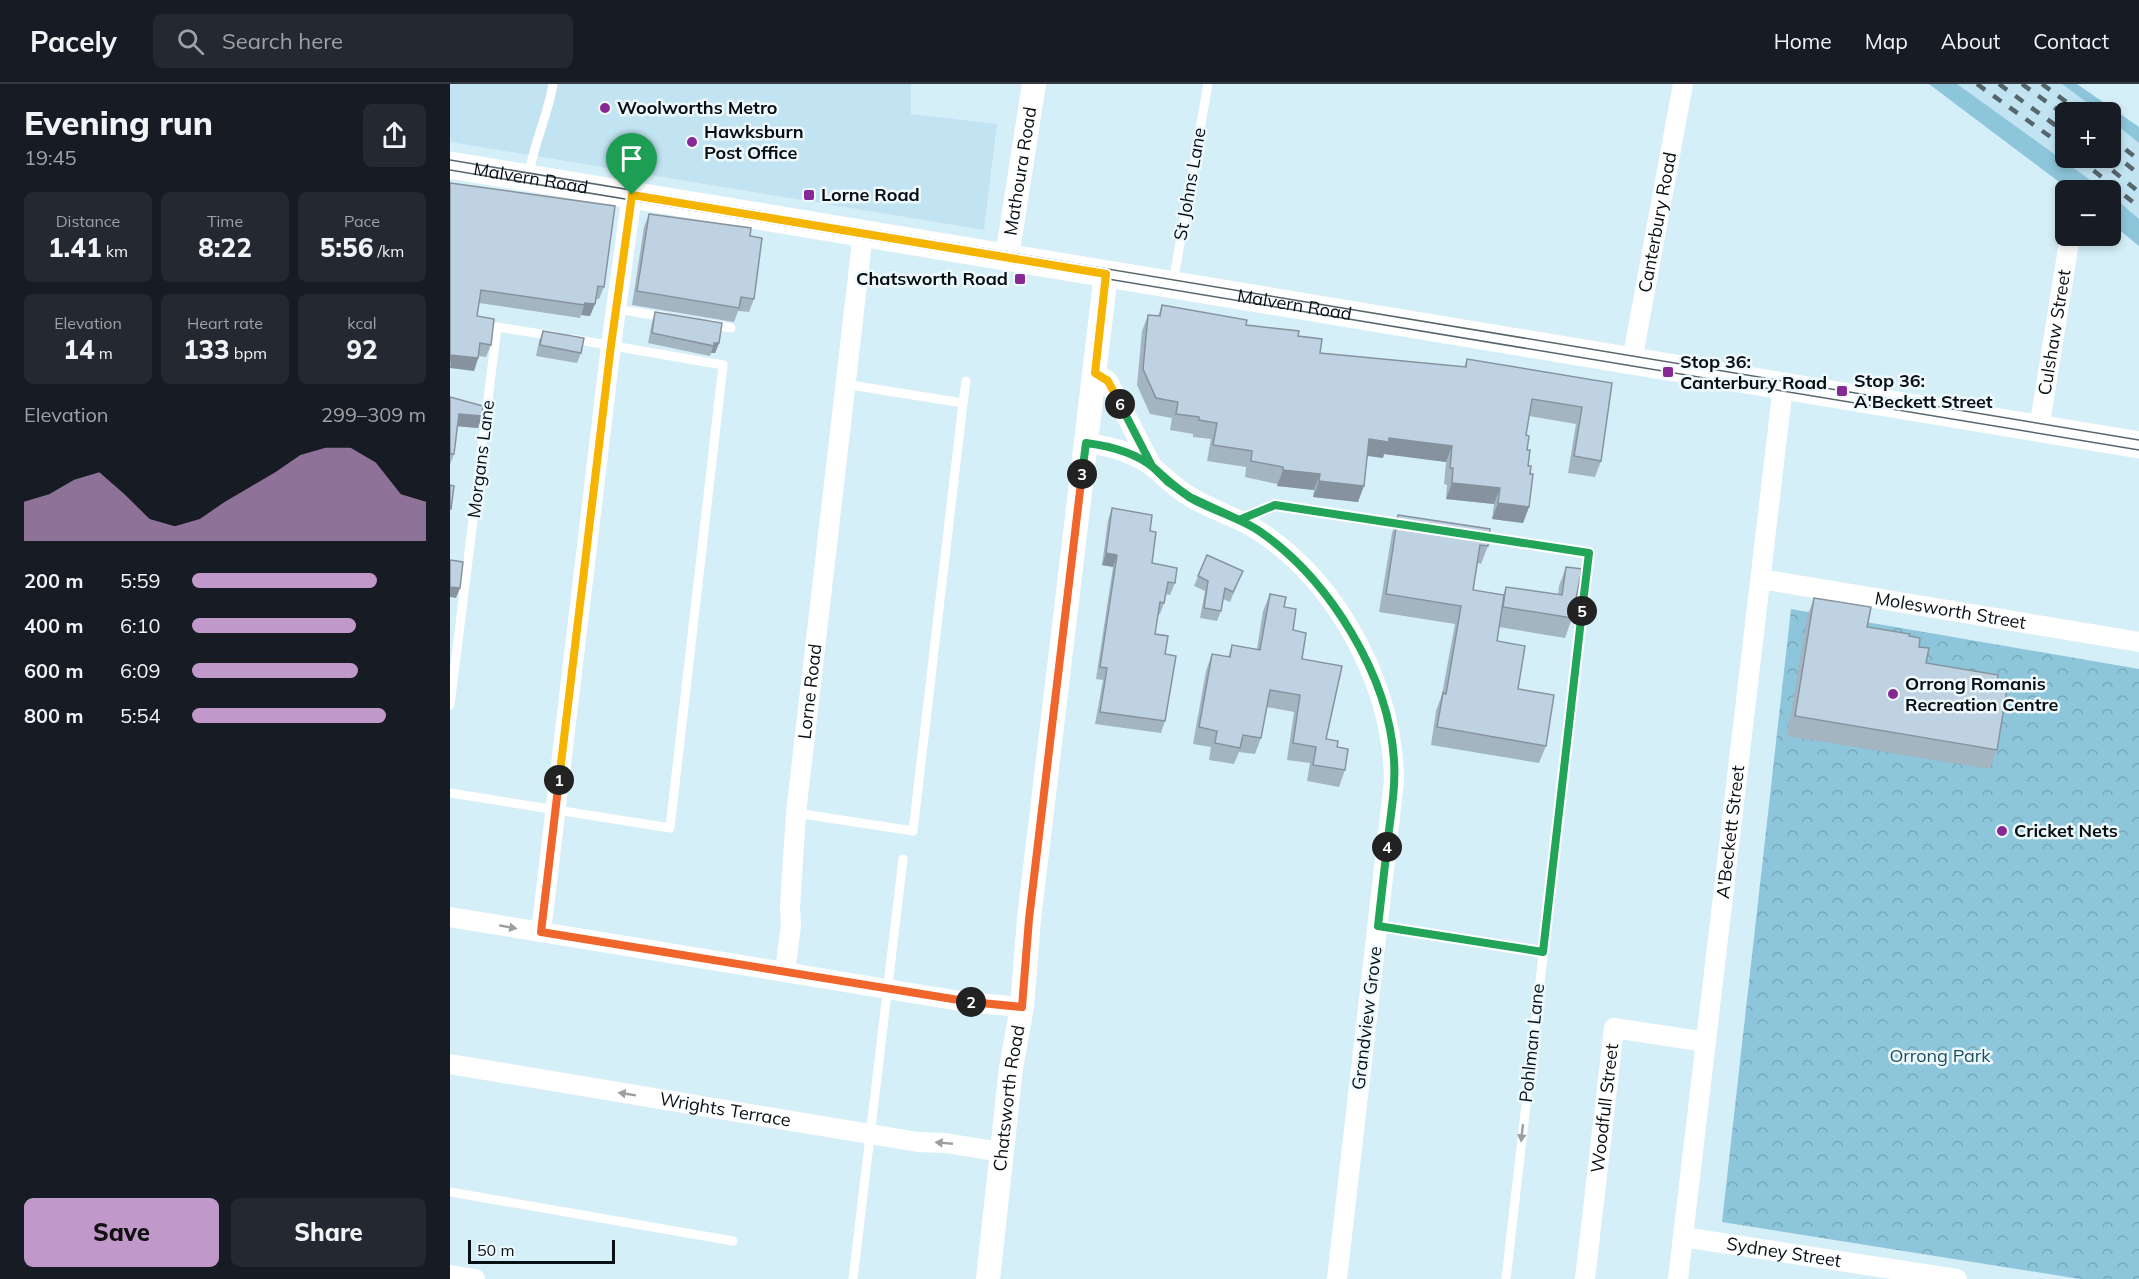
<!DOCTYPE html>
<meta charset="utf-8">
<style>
:root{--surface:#171b24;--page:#242831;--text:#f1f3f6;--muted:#9ea1a6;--line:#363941;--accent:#c198ca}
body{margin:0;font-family:Mulish,sans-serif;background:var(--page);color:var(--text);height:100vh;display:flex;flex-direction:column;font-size:22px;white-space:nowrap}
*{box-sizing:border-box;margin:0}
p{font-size:20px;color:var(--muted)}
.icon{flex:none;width:33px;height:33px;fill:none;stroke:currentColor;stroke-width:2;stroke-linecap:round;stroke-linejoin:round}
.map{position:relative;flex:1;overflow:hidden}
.side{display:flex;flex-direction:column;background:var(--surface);width:450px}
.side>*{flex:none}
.controls{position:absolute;left:1605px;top:18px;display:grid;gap:12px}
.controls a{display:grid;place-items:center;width:66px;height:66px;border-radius:9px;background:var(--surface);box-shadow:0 3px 9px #0003;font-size:30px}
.scale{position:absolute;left:18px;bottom:15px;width:147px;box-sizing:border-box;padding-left:6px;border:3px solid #081014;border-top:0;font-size:16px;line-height:21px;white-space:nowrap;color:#081014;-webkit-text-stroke:4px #eef9fd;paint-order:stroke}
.pin{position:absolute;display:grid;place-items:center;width:51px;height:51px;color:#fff;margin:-62px -26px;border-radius:50% 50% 50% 0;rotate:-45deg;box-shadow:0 0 6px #0007}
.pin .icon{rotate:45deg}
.km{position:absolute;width:30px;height:30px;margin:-15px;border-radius:50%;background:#222;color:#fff;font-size:16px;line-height:30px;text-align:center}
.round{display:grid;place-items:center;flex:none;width:63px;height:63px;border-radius:9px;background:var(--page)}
.head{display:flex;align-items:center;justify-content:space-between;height:102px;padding:0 24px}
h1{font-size:33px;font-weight:800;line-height:45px}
.metrics{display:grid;grid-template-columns:repeat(3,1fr);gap:9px;height:102px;padding:6px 24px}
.metrics div{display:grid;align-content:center;border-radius:9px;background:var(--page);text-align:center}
.metrics b{font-size:26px;font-weight:800}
.metrics small{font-size:16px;font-weight:400}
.metrics p{font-size:16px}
.chart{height:168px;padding:12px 24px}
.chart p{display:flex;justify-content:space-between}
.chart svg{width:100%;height:108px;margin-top:6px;fill:var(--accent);opacity:.7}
.button{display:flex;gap:12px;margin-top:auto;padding:12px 24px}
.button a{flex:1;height:69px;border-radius:9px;background:var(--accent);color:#111;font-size:24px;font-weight:800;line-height:69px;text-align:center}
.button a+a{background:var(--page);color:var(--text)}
ul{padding:0 24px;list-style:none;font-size:20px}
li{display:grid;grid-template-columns:96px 72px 1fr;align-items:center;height:45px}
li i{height:15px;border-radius:8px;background:var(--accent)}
header{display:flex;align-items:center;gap:36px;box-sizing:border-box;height:84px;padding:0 30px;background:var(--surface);border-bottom:2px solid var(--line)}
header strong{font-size:28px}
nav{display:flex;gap:33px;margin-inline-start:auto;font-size:21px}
.search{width:420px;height:54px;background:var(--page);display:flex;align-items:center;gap:15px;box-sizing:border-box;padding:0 21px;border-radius:9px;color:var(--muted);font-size:22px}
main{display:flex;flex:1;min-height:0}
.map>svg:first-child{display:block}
.built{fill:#c2e4f2;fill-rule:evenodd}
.grass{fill:#8dc5da}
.park{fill:url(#park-crowns)}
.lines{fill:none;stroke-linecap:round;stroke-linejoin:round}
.service{stroke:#fff;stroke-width:9}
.minor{stroke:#fff;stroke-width:20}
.tertiary{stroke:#fff;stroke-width:24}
.secondary{stroke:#fff;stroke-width:27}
.tram{stroke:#57666c;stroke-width:1.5}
.rail{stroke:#57666c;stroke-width:4.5;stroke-dasharray:10 10;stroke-linecap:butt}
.wall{fill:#a4b5c2}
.shaded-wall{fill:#86939e}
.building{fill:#bfd2e2;stroke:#86939e;stroke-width:1.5}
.oneway{fill:#9c9fa1}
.split-1-casing{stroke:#fff;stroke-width:12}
.split-2-casing{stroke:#fff;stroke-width:12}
.split-3-casing{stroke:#fff;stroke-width:12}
.split-4-casing{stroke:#fff;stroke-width:12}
.split-5-casing{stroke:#fff;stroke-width:12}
.split-6-casing{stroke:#fff;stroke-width:12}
.split-7-casing{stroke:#fff;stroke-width:12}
.split-1{stroke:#f5b400;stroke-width:8}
.split-2{stroke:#f0652b;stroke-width:8}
.split-3{stroke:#f0652b;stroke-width:8}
.split-4{stroke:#22a559;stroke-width:8}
.split-5{stroke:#22a559;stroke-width:8}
.split-6{stroke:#22a559;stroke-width:8}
.split-7{stroke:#f5b400;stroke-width:8}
.poi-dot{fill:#862994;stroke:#eef9fd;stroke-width:2}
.labels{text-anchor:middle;stroke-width:5;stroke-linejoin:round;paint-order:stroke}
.poi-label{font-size:18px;font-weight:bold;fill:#081014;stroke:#eef9fd;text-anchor:start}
.street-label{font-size:18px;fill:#081014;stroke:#eef9fd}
.park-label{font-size:18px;fill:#1b4f60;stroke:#eef9fd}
</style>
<header>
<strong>Pacely</strong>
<div class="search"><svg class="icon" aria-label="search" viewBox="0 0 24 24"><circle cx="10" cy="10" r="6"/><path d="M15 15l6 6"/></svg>Search here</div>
<nav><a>Home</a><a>Map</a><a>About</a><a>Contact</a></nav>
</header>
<main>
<section class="side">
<div class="head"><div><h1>Evening run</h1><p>19:45</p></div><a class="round"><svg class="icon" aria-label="share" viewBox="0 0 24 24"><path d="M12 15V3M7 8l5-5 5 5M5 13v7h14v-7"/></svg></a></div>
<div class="metrics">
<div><p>Distance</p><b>1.41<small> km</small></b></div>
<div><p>Time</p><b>8:22</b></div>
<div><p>Pace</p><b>5:56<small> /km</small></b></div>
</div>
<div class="metrics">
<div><p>Elevation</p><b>14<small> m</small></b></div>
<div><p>Heart rate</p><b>133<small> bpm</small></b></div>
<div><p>kcal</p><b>92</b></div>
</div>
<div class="chart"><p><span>Elevation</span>299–309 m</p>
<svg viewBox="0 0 160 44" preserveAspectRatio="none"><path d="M0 44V28L10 25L20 19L30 16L40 25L50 35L60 38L70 35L80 28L90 22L100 16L110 9L120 6L130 6L140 12L150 25L160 28V44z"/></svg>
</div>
<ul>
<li><b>200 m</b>5:59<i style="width:79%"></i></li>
<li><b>400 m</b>6:10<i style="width:70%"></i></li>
<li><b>600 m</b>6:09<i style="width:71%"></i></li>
<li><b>800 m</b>5:54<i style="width:83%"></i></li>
</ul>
<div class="button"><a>Save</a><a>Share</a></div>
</section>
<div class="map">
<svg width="1689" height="1195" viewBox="0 0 1689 1195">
<defs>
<pattern id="park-crowns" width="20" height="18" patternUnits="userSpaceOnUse" patternTransform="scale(1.5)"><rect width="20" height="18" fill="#8dc5da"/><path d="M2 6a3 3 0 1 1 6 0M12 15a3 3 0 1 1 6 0" fill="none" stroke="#78a8ba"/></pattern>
</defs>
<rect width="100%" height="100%" fill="#d5eff9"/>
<g class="built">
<path d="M 0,0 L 461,0 L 461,30 L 547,40 L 534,146 L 0,58 Z"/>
<path d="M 1479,0 L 1627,0 L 1689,43 L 1689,162 L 1661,139 L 1660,106 L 1620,106 ZM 1616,28 L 1660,28 L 1660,74 L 1616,74 Z"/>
</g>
<g class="grass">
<path d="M 1479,0 L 1507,0 L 1654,106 L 1620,106 Z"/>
<path d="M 1612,0 L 1627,0 L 1689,43 L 1689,59 L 1661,36 L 1660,28 L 1650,28 Z"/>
<path d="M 1661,111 L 1689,135 L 1689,162 L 1661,139 Z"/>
</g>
<path class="park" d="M 1341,525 L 1689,585 L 1689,1195 L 1630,1195 L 1272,1138 Z"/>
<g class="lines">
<g class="service">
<path d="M 79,91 C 83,60 98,32 103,0"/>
<path d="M 723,199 L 758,0"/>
<path d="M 166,225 L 216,233"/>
<path d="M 260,240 L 281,244"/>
<path d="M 513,319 L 516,297"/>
<path d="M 792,435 L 825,421 L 956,441"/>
<path d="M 1029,452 L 1139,469 L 1056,1195"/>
<path d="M 0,621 L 47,243 L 104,252"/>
<path d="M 0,709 L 220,744 L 273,281 L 123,255"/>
<path d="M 346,729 L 463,747 L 513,319 L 394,300"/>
<path d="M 928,842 L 1093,868"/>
<path d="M 0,1108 L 283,1157"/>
<path d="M 403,1195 L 453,775"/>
</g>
<g class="minor">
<path id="s1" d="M 1182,277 L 1233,0"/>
<path d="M 645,289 L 658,297 L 702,382"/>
<path id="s2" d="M 1589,345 L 1620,152"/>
<path d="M 636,359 C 660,362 684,368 704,384 C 715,393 725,404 739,412 C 762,427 789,433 812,449 C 890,502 943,603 944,697 L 887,1195"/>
<path id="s3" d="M 1311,495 L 1689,558"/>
<path d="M 0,833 L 516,918 L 572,923"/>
<path d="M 91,848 L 161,261 L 182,111"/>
<path id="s4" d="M 335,888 L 341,841 L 340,823 L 346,729 L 413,149"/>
<path id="s5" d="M 0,980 L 468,1058 L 495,1059 L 551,1068"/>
<path id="s6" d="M 1233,1153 L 1507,1195"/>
<path d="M 0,1191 L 25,1195"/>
<path id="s7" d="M 1135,1195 L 1164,944 L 1256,958"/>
<path id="s8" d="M 1228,1195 L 1333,302"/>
</g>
<g class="tertiary">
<path id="s9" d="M 557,173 L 584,0"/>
<path id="s10" d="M 538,1195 L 561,984 L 572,923 L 579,835 L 656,190"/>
</g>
<path class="secondary" id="s11" d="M 0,81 L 1689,361"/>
<g class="tram">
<path d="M 0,76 L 1689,356"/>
<path d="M 0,86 L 1689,366"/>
</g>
<g class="rail">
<path d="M 1527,0 L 1616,64"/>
<path d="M 1549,0 L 1616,49"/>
<path d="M 1572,0 L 1616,32"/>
<path d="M 1592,0 L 1630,28"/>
<path d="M 1660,53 L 1689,76"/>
<path d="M 1660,67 L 1689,90"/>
<path d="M 1628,74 L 1689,123"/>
<path d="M 1647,74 L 1689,108"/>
</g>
</g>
<g class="wall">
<path d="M 0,99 L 154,203 L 149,215 L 146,215 L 140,232 L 131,231 L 130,234 L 29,219 L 27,232 L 41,261 L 36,273 L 29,272 L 24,287 Z"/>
<path d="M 199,130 L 300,152 L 304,215 L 299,228 L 288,227 L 284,238 L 182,221 L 194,143 Z"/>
<path d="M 712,221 L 796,241 L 848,252 L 870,269 L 1014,283 L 1017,275 L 1162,299 L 1151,377 L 1145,393 L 1118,389 L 1126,340 L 1079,332 L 1076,351 L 1078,382 L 1080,390 L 1079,423 L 1073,439 L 1042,435 L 1044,420 L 996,415 L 997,401 L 994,400 L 996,378 L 934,370 L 933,374 L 917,372 L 908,418 L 863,413 L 864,406 L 827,402 L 827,400 L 795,393 L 796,383 L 757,377 L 761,355 L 743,353 L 743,350 L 720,346 L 722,334 L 700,330 L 687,301 L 692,247 L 698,231 L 708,232 Z"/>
<path d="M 205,228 L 269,259 L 265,269 L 261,269 L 260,272 L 198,259 L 202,238 Z"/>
<path d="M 93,247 L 131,269 L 127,279 L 86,272 L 89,257 Z"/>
<path d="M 0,313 L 32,332 L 28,344 L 7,342 L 4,370 L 0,381 Z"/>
<path d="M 662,424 L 700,447 L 702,479 L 725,499 L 720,511 L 716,510 L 714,519 L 710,530 L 708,530 L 705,550 L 715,570 L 715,637 L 711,649 L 645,640 L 653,596 L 646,595 L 663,483 L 652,481 L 658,436 Z"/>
<path d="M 948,431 L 1038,462 L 1031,480 L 1028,479 L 1023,506 L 1053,511 L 1056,503 L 1108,511 L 1109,502 L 1116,483 L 1122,534 L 1115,554 L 1049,543 L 1047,557 L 1068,605 L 1096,662 L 1089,679 L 981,661 L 986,627 L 992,610 L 1005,540 L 929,528 L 942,449 Z"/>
<path d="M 793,487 L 780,518 L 773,515 L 771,527 L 767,537 L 750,534 L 755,507 L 744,502 L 748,492 Z"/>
<path d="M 820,510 L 834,523 L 843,546 L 876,655 L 887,663 L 895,686 L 889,703 L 857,697 L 860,679 L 837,676 L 844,628 L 817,623 L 811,654 L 805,670 L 789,668 L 784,680 L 759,676 L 761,663 L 743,660 L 756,587 L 762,570 L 778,573 L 782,561 L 807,565 L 813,527 Z"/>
<path d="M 1364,514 L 1417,543 L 1459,552 L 1469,563 L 1476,579 L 1547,666 L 1540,685 L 1337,652 L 1357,533 Z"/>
</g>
<g class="shaded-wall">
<path d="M 135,219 L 145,220 L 140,232 L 131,231 Z"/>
<path d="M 264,259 L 269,259 L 265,269 L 261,269 Z"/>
<path d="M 1,271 L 28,274 L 24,287 L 0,284 Z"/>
<path d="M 9,330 L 32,332 L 28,344 L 4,342 Z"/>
<path d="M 939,354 L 1002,362 L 996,378 L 934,370 L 933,374 L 913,371 L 919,355 Z"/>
<path d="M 833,386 L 870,390 L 864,406 L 827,402 Z"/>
<path d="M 869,397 L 914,402 L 908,418 L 863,413 Z"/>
<path d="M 1002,399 L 1050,404 L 1044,420 L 996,415 Z"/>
<path d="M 1048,419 L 1079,423 L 1073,439 L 1042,435 Z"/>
<path d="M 656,469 L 667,471 L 663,483 L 652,481 Z"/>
<path d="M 0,503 L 10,504 L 6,514 L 0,513 Z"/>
</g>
<g class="building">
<path d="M 0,99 L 165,122 L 154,203 L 148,202 L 145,220 L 135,219 L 134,221 L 31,206 L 27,232 L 44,235 L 41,261 L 30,259 L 28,274 L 1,271 L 0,278 Z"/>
<path d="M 199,130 L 301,144 L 300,152 L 312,154 L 304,215 L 291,213 L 289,224 L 187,207 Z"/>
<path d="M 712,221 L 797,236 L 796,241 L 849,247 L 848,252 L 872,255 L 870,269 L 1016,283 L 1017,275 L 1162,299 L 1151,377 L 1124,372 L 1132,323 L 1082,315 L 1076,351 L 1079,352 L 1077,366 L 1080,366 L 1078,382 L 1081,382 L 1080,390 L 1083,390 L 1079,423 L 1048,419 L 1050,404 L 1002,399 L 1003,384 L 1000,384 L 1002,362 L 939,354 L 939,358 L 919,355 L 914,402 L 869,397 L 870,390 L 833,386 L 833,383 L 801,377 L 802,367 L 763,361 L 767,339 L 749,336 L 749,333 L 726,330 L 728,318 L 706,314 L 693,285 L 698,231 L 710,232 Z"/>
<path d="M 205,228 L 272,239 L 269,259 L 264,259 L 264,262 L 202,249 Z"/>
<path d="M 93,247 L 134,254 L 131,269 L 90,261 Z"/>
<path d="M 0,313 L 33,322 L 32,332 L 9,330 L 4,370 L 0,370 Z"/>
<path d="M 0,401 L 4,402 L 1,425 L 0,425 Z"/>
<path d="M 662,424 L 702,431 L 700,447 L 706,448 L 702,479 L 727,484 L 725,499 L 718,498 L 714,519 L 710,518 L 705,550 L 718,552 L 715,570 L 726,572 L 715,637 L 650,628 L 657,584 L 650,583 L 667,471 L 656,469 Z"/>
<path d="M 948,431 L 1040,445 L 1038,462 L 1030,461 L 1023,506 L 1054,511 L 1047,557 L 1075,562 L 1068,605 L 1104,611 L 1096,662 L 987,643 L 993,609 L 996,610 L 1011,522 L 936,510 Z"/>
<path d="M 757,471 L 793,487 L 783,508 L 775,504 L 771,527 L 754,524 L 758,497 L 748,492 Z"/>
<path d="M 0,476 L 13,478 L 10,504 L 0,503 Z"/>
<path d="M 1116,483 L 1132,485 L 1122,534 L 1053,523 L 1056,503 L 1112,511 Z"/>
<path d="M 820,510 L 836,513 L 834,523 L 846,525 L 843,546 L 856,549 L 852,575 L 892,582 L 876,655 L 888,657 L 887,663 L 898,665 L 895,686 L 863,681 L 866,663 L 843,659 L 850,611 L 820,606 L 811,654 L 793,651 L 790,664 L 765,659 L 767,647 L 749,643 L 762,570 L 780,573 L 782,561 L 810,566 Z"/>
<path d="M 1364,514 L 1421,523 L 1417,543 L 1460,550 L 1459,552 L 1470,554 L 1469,563 L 1479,564 L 1476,579 L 1548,591 L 1547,597 L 1558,599 L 1547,666 L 1345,632 Z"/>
</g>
<defs><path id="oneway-solid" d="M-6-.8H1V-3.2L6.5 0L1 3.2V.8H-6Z" transform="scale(1.5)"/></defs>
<g class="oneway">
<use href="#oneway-solid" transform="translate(58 843) rotate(10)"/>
<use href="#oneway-solid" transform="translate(177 1010) rotate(-171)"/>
<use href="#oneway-solid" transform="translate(1072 1049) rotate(96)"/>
<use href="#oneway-solid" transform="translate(494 1059) rotate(-175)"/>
</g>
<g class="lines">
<defs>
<path id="split-1" d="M 109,696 L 161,261 L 182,111"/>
<path id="split-2" d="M 109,696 L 91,848 L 521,918"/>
<path id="split-3" d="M 521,918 L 572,923 L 579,835 L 632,390"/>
<path id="split-4" d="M 632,390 L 636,359 C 660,362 685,368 704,384 C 715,394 726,404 739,413 C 762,427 790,433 812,449 C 880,497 939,592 944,676 C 946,705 940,734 937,763"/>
<path id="split-5" d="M 937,763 L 928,842 L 1093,868 L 1132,527"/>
<path id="split-6" d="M 670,320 L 702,382 L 718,398 L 740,413 L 789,436 L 825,421 L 1139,469 L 1132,527"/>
<path id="split-7" d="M 182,111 L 656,190 L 645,289 L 658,297 L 670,320"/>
</defs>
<use href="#split-1" class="split-1-casing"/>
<use href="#split-2" class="split-2-casing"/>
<use href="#split-3" class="split-3-casing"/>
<use href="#split-4" class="split-4-casing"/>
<use href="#split-5" class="split-5-casing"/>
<use href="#split-6" class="split-6-casing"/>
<use href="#split-7" class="split-7-casing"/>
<use href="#split-1" class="split-1"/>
<use href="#split-2" class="split-2"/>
<use href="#split-3" class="split-3"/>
<use href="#split-4" class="split-4"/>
<use href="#split-5" class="split-5"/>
<use href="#split-6" class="split-6"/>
<use href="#split-7" class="split-7"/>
</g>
<g class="poi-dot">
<circle cx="155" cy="24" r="6"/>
<circle cx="242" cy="58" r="6"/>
<rect x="353" y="105" width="12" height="12" rx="3"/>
<rect x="564" y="189" width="12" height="12" rx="3"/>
<rect x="1212" y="282" width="12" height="12" rx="3"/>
<rect x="1386" y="301" width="12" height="12" rx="3"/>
<circle cx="1443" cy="610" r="6"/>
<circle cx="1552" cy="747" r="6"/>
</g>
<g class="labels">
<g class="poi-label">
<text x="167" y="30">Woolworths Metro</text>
<text x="254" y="54">Hawksburn<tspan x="254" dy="21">Post Office</tspan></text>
<text x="371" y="117">Lorne Road</text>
<text x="558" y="201" text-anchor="end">Chatsworth Road</text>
<text x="1230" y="284">Stop 36:<tspan x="1230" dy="21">Canterbury Road</tspan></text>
<text x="1404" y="303">Stop 36:<tspan x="1404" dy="21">A'Beckett Street</tspan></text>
<text x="1455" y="606">Orrong Romanis<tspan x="1455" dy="21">Recreation Centre</tspan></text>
<text x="1564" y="753">Cricket Nets</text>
</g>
<g class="street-label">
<text dy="6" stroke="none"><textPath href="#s9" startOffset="87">Mathoura Road</textPath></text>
<text dy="6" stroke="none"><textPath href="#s11" startOffset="82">Malvern Road</textPath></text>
<text transform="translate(740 100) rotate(-80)" y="6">St Johns Lane</text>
<text dy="6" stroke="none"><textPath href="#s1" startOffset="141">Canterbury Road</textPath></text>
<text dy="6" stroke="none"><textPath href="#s11" startOffset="856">Malvern Road</textPath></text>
<text dy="6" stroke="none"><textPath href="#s2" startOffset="98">Culshaw Street</textPath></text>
<text transform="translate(31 375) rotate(-83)" y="6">Morgans Lane</text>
<text dy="6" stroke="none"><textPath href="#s3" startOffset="192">Molesworth Street</textPath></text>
<text dy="6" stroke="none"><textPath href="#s4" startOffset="282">Lorne Road</textPath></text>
<text dy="6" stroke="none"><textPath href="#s8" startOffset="450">A'Beckett Street</textPath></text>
<text transform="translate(917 934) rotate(-83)" y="6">Grandview Grove</text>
<text transform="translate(1082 959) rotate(-84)" y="6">Pohlman Lane</text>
<text dy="6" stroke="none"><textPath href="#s10" startOffset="182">Chatsworth Road</textPath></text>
<text dy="6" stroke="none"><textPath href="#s7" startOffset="172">Woodfull Street</textPath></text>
<text dy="6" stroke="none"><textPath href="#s5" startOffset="279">Wrights Terrace</textPath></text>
<text dy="6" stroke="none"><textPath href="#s6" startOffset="102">Sydney Street</textPath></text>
</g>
<g class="park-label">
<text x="1490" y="978">Orrong Park</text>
</g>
</g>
</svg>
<div class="controls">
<a>+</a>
<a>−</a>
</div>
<div class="scale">50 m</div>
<div class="pin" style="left:182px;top:111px;background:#1e9e55"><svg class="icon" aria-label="arrive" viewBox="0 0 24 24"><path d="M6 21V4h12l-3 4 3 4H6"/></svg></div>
<b class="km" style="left:109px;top:696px">1</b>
<b class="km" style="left:521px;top:918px">2</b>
<b class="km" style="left:632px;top:390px">3</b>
<b class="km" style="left:937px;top:763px">4</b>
<b class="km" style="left:1132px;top:527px">5</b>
<b class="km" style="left:670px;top:320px">6</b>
</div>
</main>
